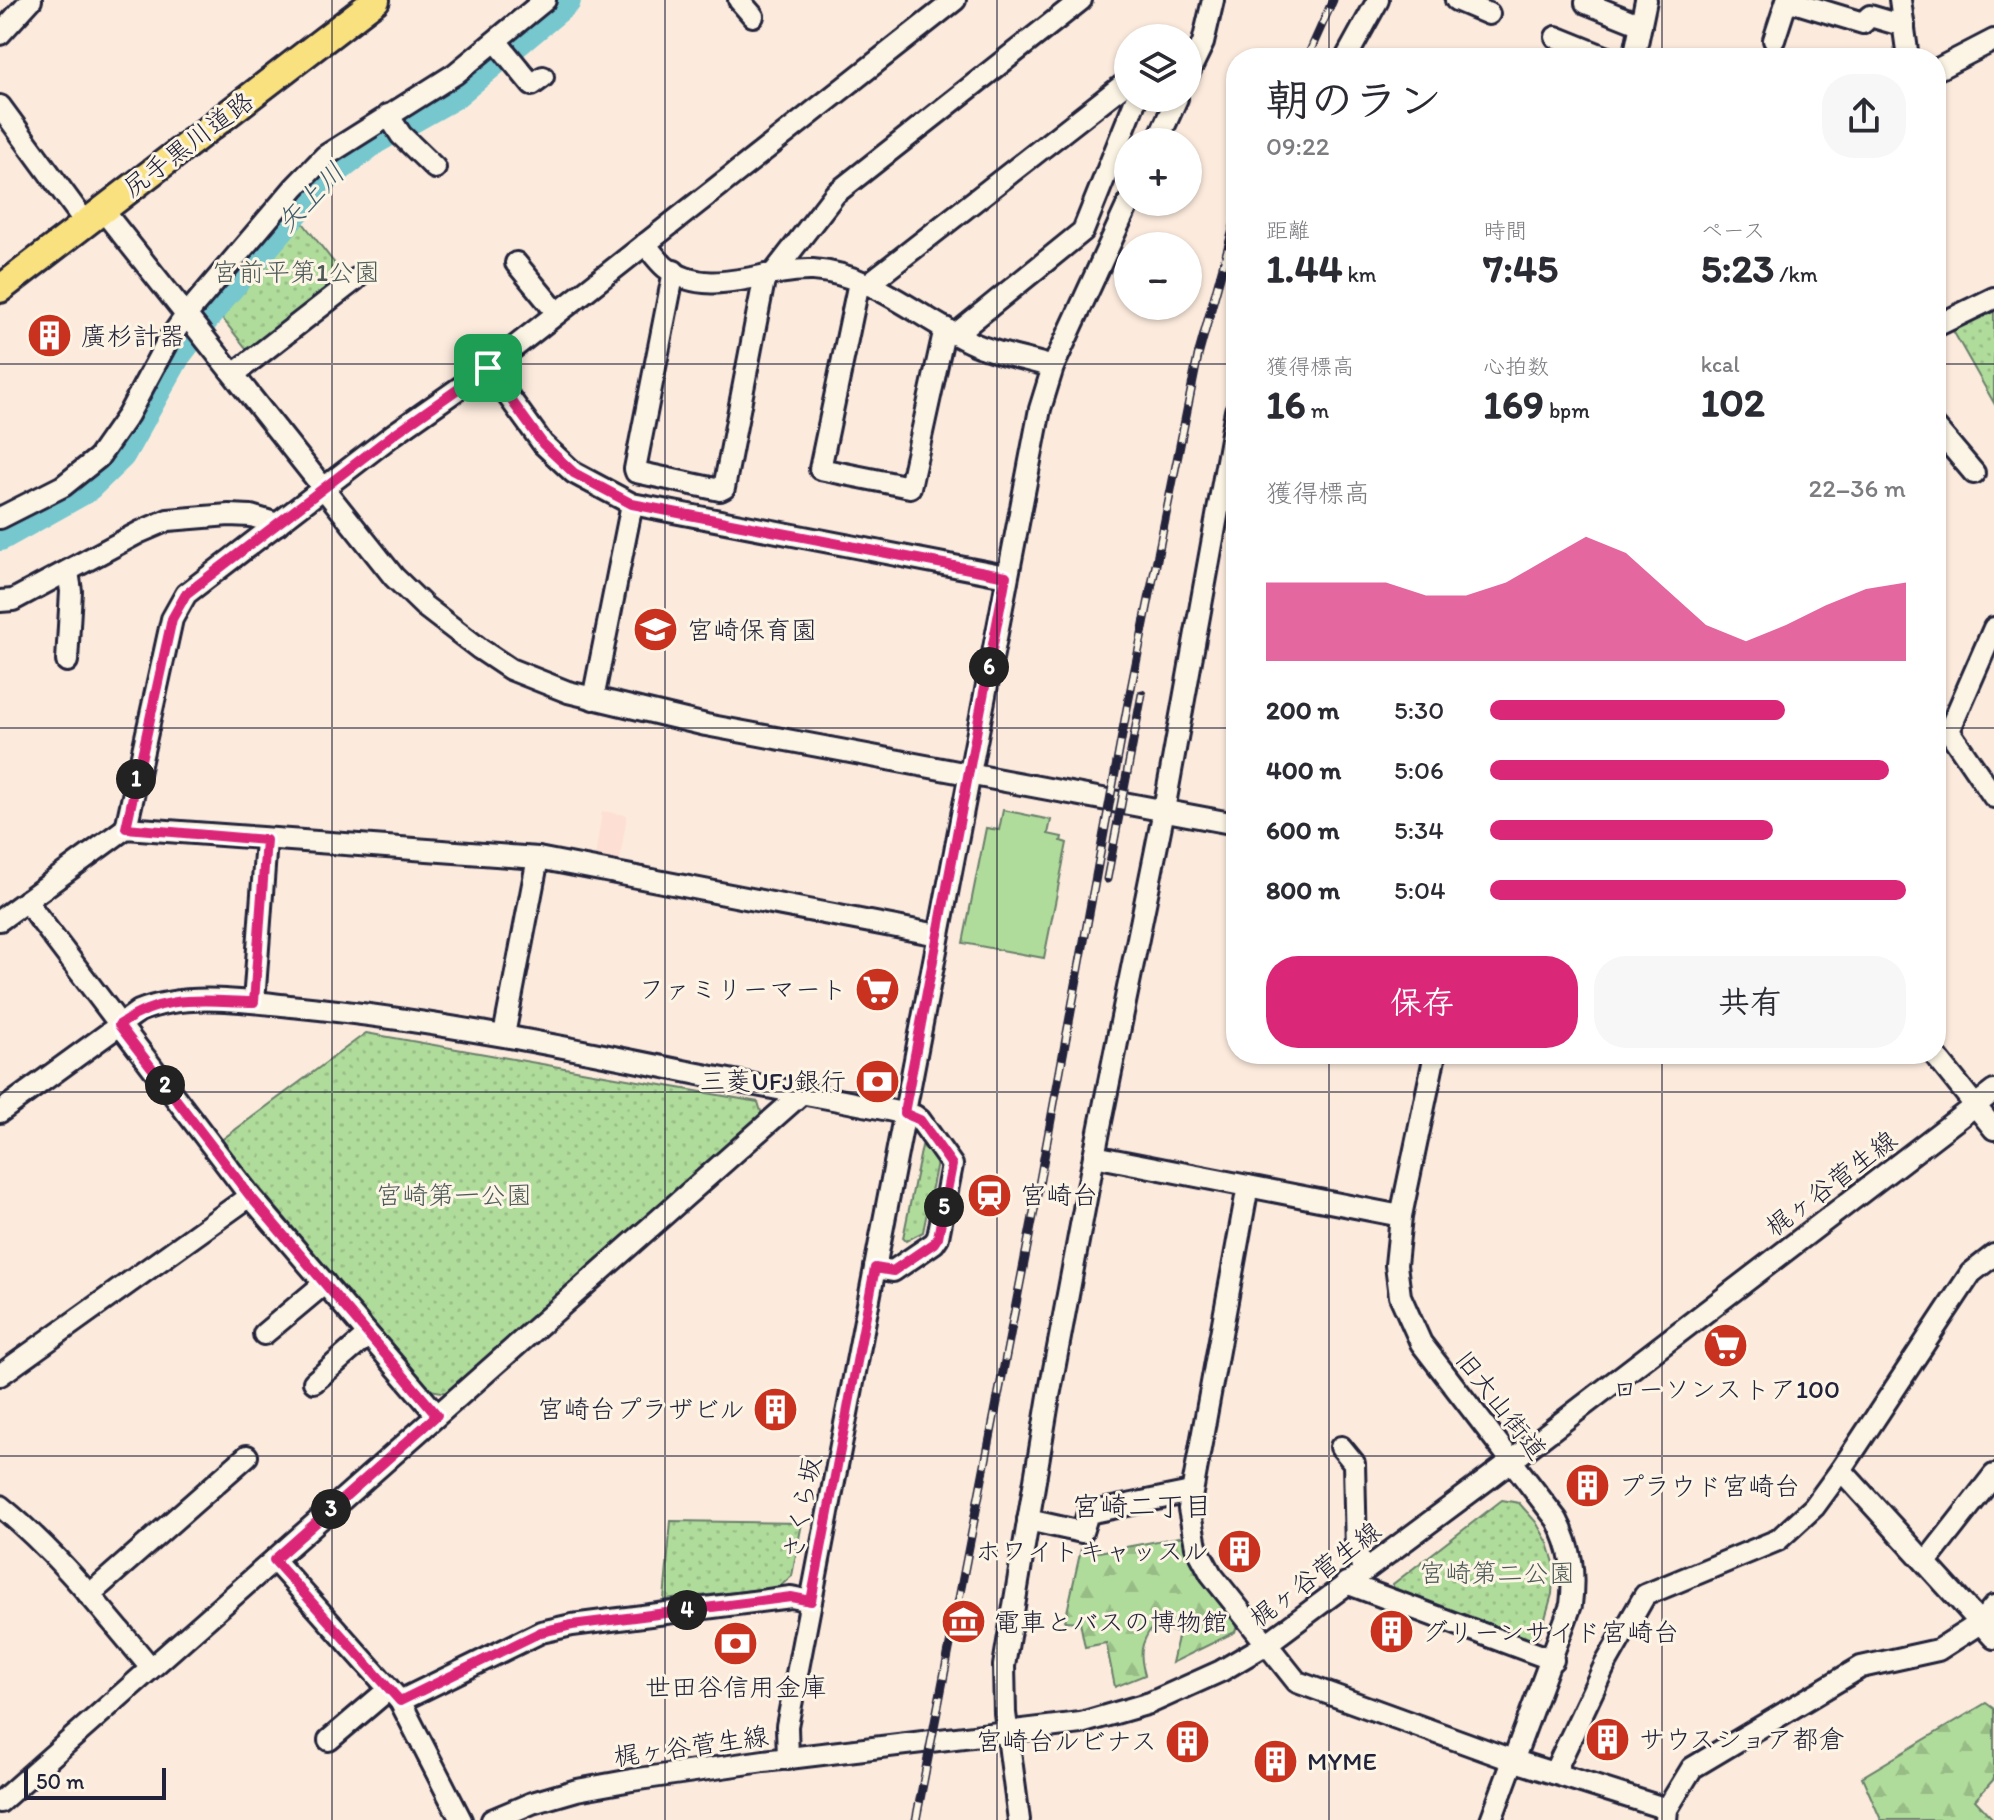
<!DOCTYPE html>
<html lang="ja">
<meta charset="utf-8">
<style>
:root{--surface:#fff;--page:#f7f7f7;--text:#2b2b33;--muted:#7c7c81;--accent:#db2777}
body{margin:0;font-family:Itim,"Klee One",sans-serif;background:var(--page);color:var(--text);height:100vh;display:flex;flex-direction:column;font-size:30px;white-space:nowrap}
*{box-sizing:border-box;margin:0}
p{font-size:26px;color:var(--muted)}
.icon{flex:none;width:44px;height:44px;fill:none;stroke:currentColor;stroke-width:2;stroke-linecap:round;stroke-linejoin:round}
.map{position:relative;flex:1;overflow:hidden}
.sheet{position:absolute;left:1226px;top:48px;width:720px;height:1016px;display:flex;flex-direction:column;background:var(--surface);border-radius:32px;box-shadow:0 2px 6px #0004}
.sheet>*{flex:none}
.tools{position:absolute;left:1114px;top:24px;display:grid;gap:16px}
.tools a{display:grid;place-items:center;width:88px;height:88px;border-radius:50%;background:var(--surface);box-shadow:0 2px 6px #0004;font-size:40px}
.scale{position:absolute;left:24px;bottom:20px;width:142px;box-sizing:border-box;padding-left:8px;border:4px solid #22223b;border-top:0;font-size:22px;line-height:28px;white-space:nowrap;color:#22223b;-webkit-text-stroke:6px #fcf5e5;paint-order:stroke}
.pin{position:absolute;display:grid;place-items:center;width:68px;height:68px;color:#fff;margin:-34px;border-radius:16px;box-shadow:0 4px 12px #0006}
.km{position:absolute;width:40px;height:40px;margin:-20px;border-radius:50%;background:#222;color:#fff;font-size:22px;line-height:40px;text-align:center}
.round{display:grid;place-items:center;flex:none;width:84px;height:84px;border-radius:32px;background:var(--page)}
.headline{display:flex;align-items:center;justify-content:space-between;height:136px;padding:0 40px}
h1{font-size:44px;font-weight:700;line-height:60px}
.figures{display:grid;grid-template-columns:repeat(3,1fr);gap:12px;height:136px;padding:8px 40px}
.figures div{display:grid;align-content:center}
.figures b{font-size:40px;font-weight:700}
.figures small{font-size:22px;font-weight:400}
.figures p{font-size:22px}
.chart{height:224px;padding:16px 40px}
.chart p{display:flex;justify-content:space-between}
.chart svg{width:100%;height:144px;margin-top:8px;fill:var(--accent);opacity:.7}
.primary-button{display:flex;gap:16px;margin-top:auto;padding:16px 40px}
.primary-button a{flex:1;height:92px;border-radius:32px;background:var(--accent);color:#fff;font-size:32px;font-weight:700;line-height:92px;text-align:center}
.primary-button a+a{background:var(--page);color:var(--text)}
ul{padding:0 40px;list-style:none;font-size:26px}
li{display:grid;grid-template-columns:128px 96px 1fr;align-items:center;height:60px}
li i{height:20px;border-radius:10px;background:var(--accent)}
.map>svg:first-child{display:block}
.built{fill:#fddfd3}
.grass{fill:url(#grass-dots);stroke:#697f6b;stroke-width:2}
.forest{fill:url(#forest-firs);stroke:#697f6b;stroke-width:2}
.pitch{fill:#b0dc9b;stroke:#697f6b;stroke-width:2}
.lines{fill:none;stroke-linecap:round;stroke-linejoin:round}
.river{stroke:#76c7ce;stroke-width:34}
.minor-casing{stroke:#22223b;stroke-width:26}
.major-casing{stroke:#22223b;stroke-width:32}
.minor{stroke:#fcf5e5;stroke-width:20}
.major{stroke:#fae180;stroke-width:26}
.rail-casing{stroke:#22223b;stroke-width:9}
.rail{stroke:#fcf5e5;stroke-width:6;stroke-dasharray:18;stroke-linecap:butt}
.route-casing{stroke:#fff;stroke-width:16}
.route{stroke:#db2777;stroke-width:10}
.grid{fill:none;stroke:#22223b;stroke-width:2;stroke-opacity:0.55}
.labels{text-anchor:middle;stroke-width:6;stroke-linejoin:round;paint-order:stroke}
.street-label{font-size:26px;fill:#22223b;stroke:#fcf5e5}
.park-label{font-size:26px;fill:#4d5a58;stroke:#fcf5e5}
.poi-label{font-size:26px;fill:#22223b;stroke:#fcf5e5;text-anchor:start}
.water-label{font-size:28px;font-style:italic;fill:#3f5c6e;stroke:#fcf5e5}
.neighbourhood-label{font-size:28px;fill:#22223b;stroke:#fcf5e5}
</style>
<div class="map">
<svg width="1994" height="1820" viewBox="0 0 1994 1820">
<defs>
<pattern id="grass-dots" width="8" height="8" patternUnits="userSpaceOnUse" patternTransform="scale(2)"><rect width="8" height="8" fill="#b0dc9b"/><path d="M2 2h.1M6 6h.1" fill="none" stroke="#97bc86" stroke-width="1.8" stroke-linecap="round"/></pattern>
<pattern id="forest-firs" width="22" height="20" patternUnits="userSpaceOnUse" patternTransform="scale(2)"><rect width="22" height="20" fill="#b0dc9b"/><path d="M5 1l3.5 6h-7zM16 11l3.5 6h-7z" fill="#97bc86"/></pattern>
</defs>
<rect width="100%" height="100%" fill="#fcebdd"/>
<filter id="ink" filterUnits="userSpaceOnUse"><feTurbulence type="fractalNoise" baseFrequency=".0125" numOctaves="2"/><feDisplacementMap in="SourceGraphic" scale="16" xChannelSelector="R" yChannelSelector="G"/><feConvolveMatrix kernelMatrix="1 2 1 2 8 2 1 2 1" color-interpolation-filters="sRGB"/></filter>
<g filter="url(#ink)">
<path class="built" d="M 602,811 L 627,815 L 620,860 L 595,856 Z"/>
<g class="grass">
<path d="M 297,215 L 346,278 L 250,353 L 218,313 Z"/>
<path d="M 1994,311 L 1994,403 L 1952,329 Z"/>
<path d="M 366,1033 L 758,1102 L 762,1115 L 448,1393 L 430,1390 L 220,1141 Z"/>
<path d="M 922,1146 L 927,1148 L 937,1162 L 923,1232 L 906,1241 L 903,1238 Z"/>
<path d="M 1502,1500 L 1519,1503 L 1536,1522 L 1548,1543 L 1554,1563 L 1552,1594 L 1540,1636 L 1530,1644 L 1394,1593 L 1393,1584 Z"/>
<path d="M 671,1521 L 802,1523 L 792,1576 L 779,1587 L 664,1600 Z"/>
</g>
<g class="forest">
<path d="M 1184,1536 L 1239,1619 L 1235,1632 L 1172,1663 L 1179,1633 L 1153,1626 C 1140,1643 1139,1655 1145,1675 L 1115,1687 L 1106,1643 L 1085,1647 L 1080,1622 L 1065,1621 L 1081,1549 L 1099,1552 Z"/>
<path d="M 1986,1703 L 1994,1709 L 1994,1779 L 1975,1800 L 1994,1820 L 1881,1820 L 1862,1777 Z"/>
</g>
<path class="pitch" d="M 1003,810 L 1051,820 L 1048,834 L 1062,837 L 1061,841 L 1067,843 L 1044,958 L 963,943 L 986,828 L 999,830 Z"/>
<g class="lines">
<path class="river" d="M 0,534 L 84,487 L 119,453 L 175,353 L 219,296 L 321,178 L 373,138 L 451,94 L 564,0"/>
<defs>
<g id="minor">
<path d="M 739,0 L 753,16"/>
<path d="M 1456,0 L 1489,14"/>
<path d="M 1900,0 L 1908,58"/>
<path d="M 1586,3 L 1641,25"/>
<path d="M 0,34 L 31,0"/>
<path d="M 1556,37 L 1608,58"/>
<path d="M 1774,40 L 1787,0 L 1863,23 L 1870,16 L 1904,26"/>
<path d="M 496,41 L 532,85 L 543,77"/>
<path d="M 1346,58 L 1378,0"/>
<path d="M 1634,58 L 1646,0"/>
<path d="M 1936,70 L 1994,40"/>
<path d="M 1188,74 L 1203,43 L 1213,0"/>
<path d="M 0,106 L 85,222"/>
<path d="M 388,115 L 401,135 L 435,168"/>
<path d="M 1157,142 L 1177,98"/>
<path d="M 102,209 L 394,577 L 424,606 L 480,649 L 510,669 L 568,692 L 706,725 L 1236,824"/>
<path d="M 645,244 C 651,251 658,261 665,267 C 709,301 764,268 813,270 C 874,274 919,318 972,343 C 996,354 1027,359 1053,367"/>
<path d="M 516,263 L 557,313"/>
<path d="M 674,271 L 635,469 L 636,472 L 720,490 L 724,488 L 765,275"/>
<path d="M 773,274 L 835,194 L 1081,0"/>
<path d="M 859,282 L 820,469 L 910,487 L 945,328"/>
<path d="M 867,285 L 1123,85"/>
<path d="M 1936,326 L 1994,298"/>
<path d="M 956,334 L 1083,231 L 1136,99"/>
<path d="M 488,368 L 543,444 L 574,473 L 632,504 L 1006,576"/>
<path d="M 234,374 L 356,279"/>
<path d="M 1936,428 L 1974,473"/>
<path d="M 0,518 L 63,486 L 98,458 L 128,415 L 166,344 L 187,314 L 295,187 L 325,156 L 455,74 L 545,0"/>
<path d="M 0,601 L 13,600 L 140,532 L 168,520 L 229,515 L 251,516 L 278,524"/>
<path d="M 1994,628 L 1949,731 L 1994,797"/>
<path d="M 67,661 L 71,591 L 68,572"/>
<path d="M 593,699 L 632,504"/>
<path d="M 126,828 L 172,619 L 186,594 L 394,434 L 488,368 L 955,0"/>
<path d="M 26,901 L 250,1196 L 437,1415"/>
<path d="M 0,920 L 126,828 L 538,858 L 938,935"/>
<path d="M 254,1002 L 266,840"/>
<path d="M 504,1035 L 538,858"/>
<path d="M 1435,1054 L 1401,1216 L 1396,1265 L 1400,1296 L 1421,1343 L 1557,1520 C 1572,1549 1575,1573 1571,1605 L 1491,1820"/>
<path d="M 1934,1054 L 1994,1129"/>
<path d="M 0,1112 L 139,1011 C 188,991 249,1002 301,1007 C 440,1021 576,1049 713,1077 C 780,1090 848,1100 915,1116 L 920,1120 L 952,1165 L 938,1237 L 934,1243 L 893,1271 L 875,1268"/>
<path d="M 1094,1156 L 1401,1216"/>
<path d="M 1248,1186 L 1189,1509 L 1196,1546 L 1211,1574 L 1297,1682 L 1515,1761 L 1667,1809"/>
<path d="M 264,1334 L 325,1283"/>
<path d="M 0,1375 L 250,1196"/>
<path d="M 314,1382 L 368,1335"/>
<path d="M 1341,1447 L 1354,1463 L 1356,1551 L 1364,1570"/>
<path d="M 1841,1470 L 1994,1638"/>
<path d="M 0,1506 C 57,1552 104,1612 151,1668"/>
<path d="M 1028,1520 L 1082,1532 L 1088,1513 L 1191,1492"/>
<path d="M 274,1560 L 400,1701 L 461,1820"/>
<path d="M 1926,1562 L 1994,1475"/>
<path d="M 1346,1583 L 1553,1660"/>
<path d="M 89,1595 L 247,1456"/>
<path d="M 400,1701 L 541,1632 L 572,1625 L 791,1597 L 811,1601"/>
<path d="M 329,1740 L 389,1689"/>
<path d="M 788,1759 L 787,1726 L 1040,409 L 1053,367 L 1129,202"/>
<path d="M 1554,1773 L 1605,1665 L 1645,1595 L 1778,1540 L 1814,1507 L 1841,1470 L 1971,1273 L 1994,1255"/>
<path d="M 0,1802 L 801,1094"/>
<path d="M 492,1820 L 532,1803 L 577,1790 L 632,1780 L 764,1761 L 1081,1723 L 1150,1703 L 1221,1671 L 1265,1645 L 1489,1478 L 1994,1091"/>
<path d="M 1019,1820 L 1005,1713 L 1004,1666 L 1049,1396 L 1094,1156 L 1164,810 L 1236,411"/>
<path d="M 1666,1820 L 1667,1809 L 1692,1768 L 1861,1667 L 1938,1650 L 1980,1623 L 1994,1606"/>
</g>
<path id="major" d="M 0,289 L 376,0"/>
</defs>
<use href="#minor" class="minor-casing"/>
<use href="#major" class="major-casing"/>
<use href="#minor" class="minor"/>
<use href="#major" class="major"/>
<defs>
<g id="rail">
<path d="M 1307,58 L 1333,0"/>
<path d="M 1107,879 L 1142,694"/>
<path d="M 916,1820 L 1036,1201 L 1127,708 L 1198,356 L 1236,219"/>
</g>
</defs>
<use href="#rail" class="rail-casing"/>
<use href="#rail" class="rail"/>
</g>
</g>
<g class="lines" filter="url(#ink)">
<defs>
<path id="route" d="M 488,368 L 543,444 L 574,473 L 632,504 L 1006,576 L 904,1113 L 920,1120 L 952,1165 L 938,1237 L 934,1243 L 893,1271 L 875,1268 L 811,1601 L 791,1597 L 572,1625 L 541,1632 L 400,1701 L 274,1560 L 437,1415 L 250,1196 L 119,1025 C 165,993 201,1001 254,1002 L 266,840 L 126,828 L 172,619 L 186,594 L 394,434 Z"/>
</defs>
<use href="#route" class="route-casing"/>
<use href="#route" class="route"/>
</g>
<path class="grid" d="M 332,0 L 332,1820M 665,0 L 665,1820M 997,0 L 997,1820M 1329,0 L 1329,58M 1662,0 L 1662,58M 0,364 L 1236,364M 1936,364 L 1994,364M 0,728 L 1236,728M 1936,728 L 1994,728M 1329,1054 L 1329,1820M 1662,1054 L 1662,1820M 0,1092 L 1994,1092M 0,1456 L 1994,1456"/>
<defs>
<symbol id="building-disc" viewBox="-11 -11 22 22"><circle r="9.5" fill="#c8321e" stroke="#fcf5e5"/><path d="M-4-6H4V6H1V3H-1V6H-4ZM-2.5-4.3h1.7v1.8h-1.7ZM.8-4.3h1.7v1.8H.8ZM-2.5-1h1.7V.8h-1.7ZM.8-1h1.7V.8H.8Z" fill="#fff"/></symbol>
<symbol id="school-disc" viewBox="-11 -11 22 22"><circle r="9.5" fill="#c8321e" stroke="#fcf5e5"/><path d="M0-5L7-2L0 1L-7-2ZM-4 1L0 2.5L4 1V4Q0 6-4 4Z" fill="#fff"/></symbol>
<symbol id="supermarket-disc" viewBox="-11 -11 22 22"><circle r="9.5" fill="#c8321e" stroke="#fcf5e5"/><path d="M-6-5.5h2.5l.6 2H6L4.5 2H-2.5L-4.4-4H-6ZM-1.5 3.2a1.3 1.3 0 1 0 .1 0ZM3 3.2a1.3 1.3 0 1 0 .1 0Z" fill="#fff"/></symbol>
<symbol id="bank-disc" viewBox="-11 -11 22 22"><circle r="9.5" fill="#c8321e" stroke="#fcf5e5"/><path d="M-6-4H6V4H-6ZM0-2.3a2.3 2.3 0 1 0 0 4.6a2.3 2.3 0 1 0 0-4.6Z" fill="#fff"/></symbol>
<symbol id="station-disc" viewBox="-11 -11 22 22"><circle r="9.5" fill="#c8321e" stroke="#fcf5e5"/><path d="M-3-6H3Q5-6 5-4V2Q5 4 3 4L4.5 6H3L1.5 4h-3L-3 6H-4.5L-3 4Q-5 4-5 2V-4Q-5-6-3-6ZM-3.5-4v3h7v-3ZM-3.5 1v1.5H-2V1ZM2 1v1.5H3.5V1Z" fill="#fff"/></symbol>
<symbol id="museum-disc" viewBox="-11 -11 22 22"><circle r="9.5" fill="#c8321e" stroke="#fcf5e5"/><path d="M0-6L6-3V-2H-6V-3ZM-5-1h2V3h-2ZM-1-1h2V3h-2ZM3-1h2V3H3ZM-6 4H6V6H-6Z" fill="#fff"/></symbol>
</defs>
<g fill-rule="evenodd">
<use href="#building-disc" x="24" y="310" width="51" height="51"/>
<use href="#school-disc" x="630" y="604" width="51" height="51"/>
<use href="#supermarket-disc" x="852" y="964" width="51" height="51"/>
<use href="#bank-disc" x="852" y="1056" width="51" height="51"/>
<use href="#station-disc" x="964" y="1170" width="51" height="51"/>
<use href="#supermarket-disc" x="1700" y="1320" width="51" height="51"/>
<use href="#building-disc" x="750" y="1384" width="51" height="51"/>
<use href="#building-disc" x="1562" y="1460" width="51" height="51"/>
<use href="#building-disc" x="1214" y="1526" width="51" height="51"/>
<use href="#museum-disc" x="938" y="1596" width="51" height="51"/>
<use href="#building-disc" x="1366" y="1606" width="51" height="51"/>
<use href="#bank-disc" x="710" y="1618" width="51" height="51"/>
<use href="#building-disc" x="1582" y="1714" width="51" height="51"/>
<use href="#building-disc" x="1162" y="1716" width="51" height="51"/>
<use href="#building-disc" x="1250" y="1736" width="51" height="51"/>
</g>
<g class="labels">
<g class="street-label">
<text transform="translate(188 144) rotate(-37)" y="9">尻手黒川道路</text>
<text transform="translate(1831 1183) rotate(-37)" y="9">梶ヶ谷菅生線</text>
<text transform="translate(1501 1405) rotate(52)" y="9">旧大山街道</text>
<text transform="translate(802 1508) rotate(-79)" y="9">さくら坂</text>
<text transform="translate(1315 1574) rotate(-37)" y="9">梶ヶ谷菅生線</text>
<text transform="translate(691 1746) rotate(-8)" y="9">梶ヶ谷菅生線</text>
</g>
<g class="park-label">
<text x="296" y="281">宮前平第1公園</text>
<text x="454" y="1204">宮崎第一公園</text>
<text x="1497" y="1582">宮崎第二公園</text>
</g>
<g class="poi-label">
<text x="81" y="345">廣杉計器</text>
<text x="687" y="639">宮崎保育園</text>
<text x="847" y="998" text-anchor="end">ファミリーマート</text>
<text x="846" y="1090" text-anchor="end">三菱UFJ銀行</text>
<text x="1020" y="1204">宮崎台</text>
<text x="1726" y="1398" text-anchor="middle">ローソンストア100</text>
<text x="745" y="1418" text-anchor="end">宮崎台プラザビル</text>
<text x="1618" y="1495">プラウド宮崎台</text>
<text x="1209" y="1560" text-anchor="end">ホワイトキャッスル</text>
<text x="994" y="1631">電車とバスの博物館</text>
<text x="1422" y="1641">グリーンサイド宮崎台</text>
<text x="736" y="1696" text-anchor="middle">世田谷信用金庫</text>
<text x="1639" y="1748">サウスショア都倉</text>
<text x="1157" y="1750" text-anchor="end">宮崎台ルビナス</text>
<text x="1307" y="1770">MYME</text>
</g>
<g class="water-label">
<text transform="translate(310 197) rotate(-46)" y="10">矢上川</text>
</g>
<g class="neighbourhood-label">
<text x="1142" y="1516">宮崎二丁目</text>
</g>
</g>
</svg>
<div class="tools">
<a><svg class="icon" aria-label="layers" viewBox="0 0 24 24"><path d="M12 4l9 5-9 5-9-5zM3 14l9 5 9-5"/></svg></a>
<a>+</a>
<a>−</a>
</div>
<div class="scale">50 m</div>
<div class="pin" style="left:488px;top:368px;background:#1e9e55"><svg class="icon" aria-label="arrive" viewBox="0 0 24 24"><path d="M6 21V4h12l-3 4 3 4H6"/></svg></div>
<b class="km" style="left:136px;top:779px">1</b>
<b class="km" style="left:165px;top:1085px">2</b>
<b class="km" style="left:331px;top:1509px">3</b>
<b class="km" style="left:687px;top:1610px">4</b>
<b class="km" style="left:944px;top:1207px">5</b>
<b class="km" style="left:989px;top:667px">6</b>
<section class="sheet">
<div class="headline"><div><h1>朝のラン</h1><p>09:22</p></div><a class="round"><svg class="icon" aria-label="share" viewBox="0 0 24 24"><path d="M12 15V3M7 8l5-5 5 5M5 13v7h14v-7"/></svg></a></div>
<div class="figures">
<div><p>距離</p><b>1.44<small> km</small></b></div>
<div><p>時間</p><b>7:45</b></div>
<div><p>ペース</p><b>5:23<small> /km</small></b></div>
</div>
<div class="figures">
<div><p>獲得標高</p><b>16<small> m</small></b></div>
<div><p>心拍数</p><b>169<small> bpm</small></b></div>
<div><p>kcal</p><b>102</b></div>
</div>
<div class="chart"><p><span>獲得標高</span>22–36 m</p>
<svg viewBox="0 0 160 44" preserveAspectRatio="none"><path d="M0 44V20L10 20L20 20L30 20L40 24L50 24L60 20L70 13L80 6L90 11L100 22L110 33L120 38L130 33L140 27L150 22L160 20V44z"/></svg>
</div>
<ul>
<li><b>200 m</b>5:30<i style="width:71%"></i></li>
<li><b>400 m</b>5:06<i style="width:96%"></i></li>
<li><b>600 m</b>5:34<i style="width:68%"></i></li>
<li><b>800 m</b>5:04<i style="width:100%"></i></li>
</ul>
<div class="primary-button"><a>保存</a><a>共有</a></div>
</section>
</div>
